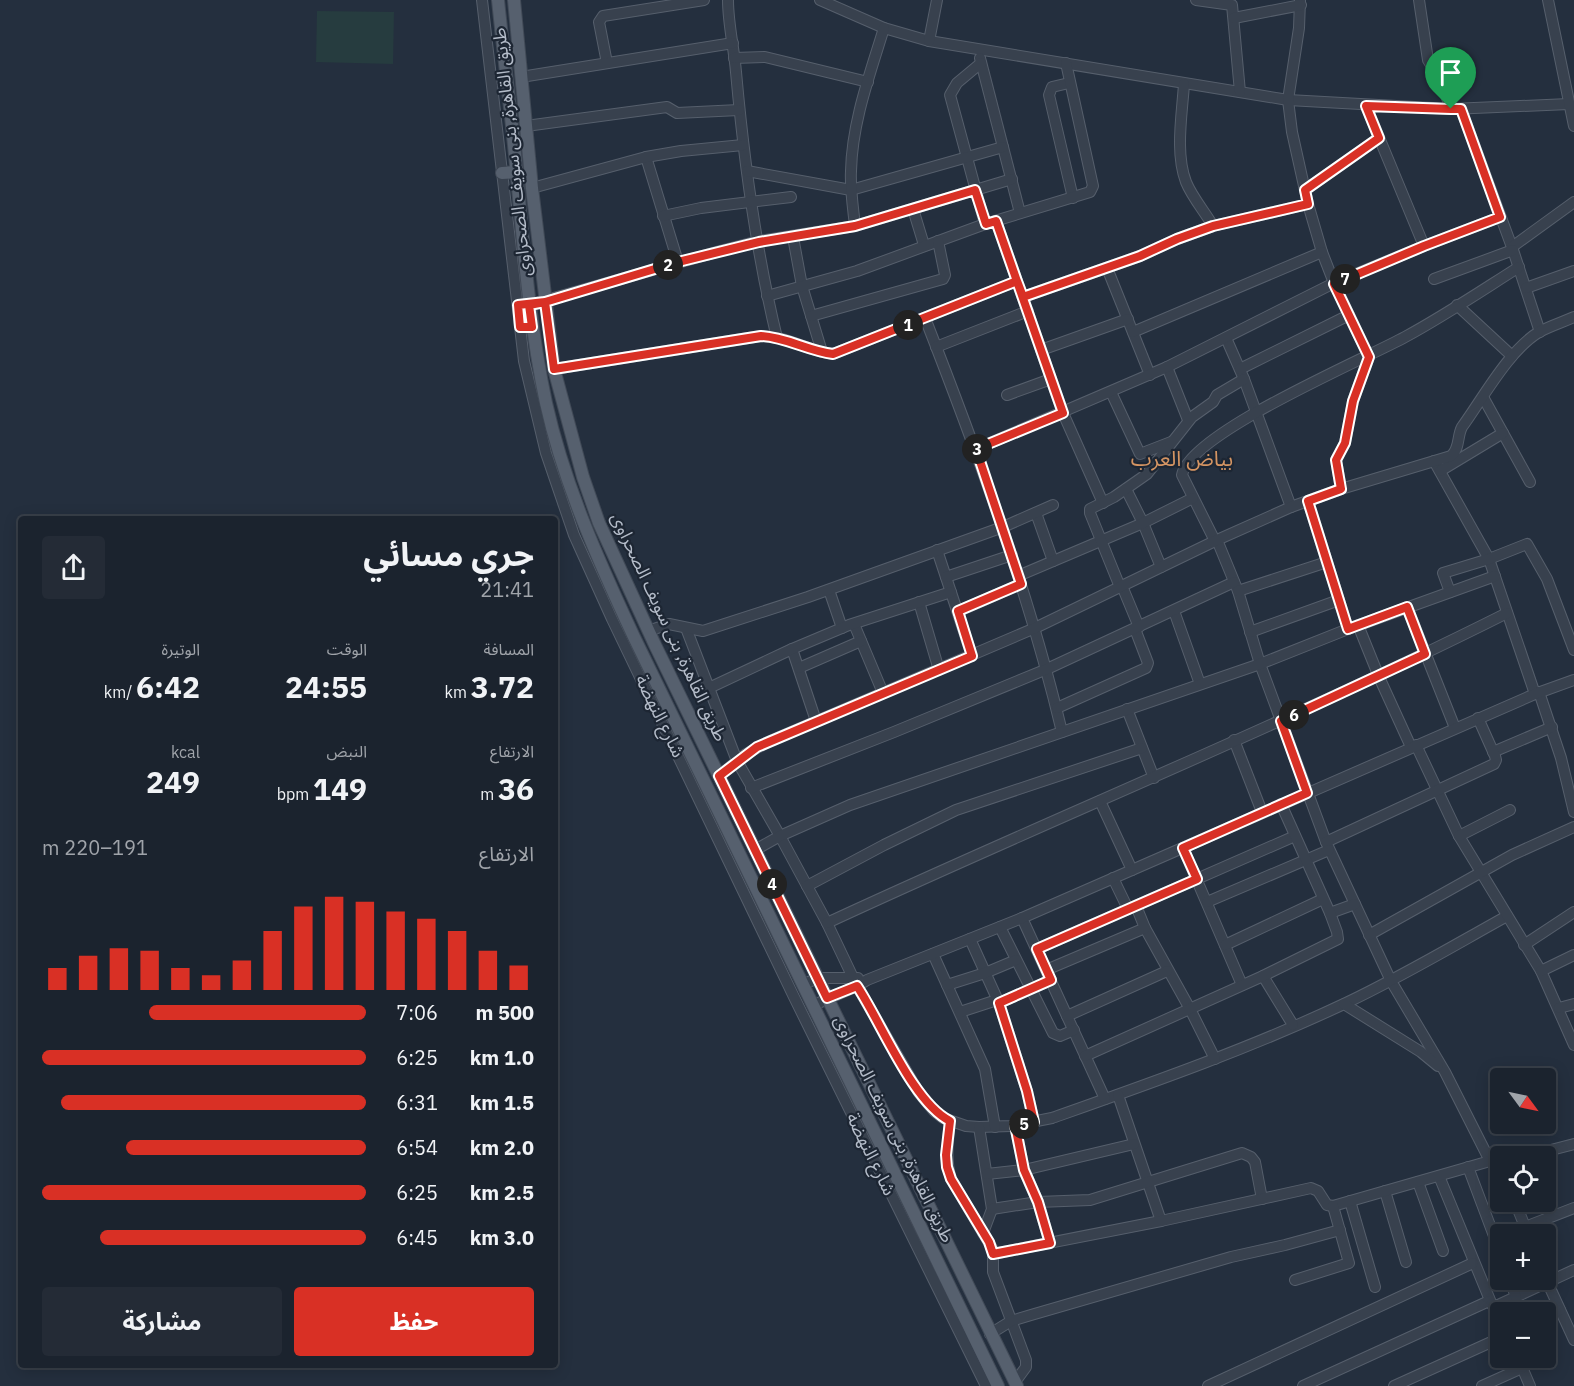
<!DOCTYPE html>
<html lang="ar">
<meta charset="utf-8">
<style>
:root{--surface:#1b232e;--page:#242b36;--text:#f1f3f6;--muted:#a0a4aa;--line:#39404a;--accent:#d93025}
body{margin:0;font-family:"IBM Plex Sans","Noto Sans Arabic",sans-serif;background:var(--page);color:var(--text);direction:rtl;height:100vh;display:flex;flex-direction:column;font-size:22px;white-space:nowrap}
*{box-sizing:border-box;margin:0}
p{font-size:20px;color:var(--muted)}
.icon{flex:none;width:33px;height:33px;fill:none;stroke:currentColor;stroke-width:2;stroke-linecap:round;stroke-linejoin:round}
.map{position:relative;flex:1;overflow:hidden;direction:ltr}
.details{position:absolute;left:18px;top:516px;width:540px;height:852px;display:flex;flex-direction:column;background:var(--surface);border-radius:6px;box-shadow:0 3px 15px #0003,0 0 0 2px var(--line);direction:rtl}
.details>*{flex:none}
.needle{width:39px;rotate:123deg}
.fabs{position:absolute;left:1490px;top:1068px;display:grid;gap:12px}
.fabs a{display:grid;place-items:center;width:66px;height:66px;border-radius:6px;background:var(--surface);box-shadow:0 3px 15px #0003,0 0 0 2px var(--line);font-size:30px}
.pin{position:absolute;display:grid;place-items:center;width:51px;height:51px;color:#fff;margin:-62px -26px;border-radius:50% 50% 50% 0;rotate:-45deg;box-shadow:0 0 6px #0007}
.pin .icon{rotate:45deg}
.km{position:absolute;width:30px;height:30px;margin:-15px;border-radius:50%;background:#222;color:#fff;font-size:16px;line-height:30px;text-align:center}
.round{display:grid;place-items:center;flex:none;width:63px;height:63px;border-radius:6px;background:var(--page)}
.headline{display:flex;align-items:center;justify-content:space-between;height:102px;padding:0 24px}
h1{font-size:33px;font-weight:700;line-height:45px}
.figures{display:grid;grid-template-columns:repeat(3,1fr);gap:9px;height:102px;padding:6px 24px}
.figures div{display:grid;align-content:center}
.figures b{font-size:30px;font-weight:700}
.figures small{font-size:16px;font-weight:400}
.figures p{font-size:16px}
.chart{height:168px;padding:12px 24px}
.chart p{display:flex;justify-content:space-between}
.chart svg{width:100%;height:108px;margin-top:6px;stroke:var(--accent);stroke-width:6}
.primary-button{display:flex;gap:12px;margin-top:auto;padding:12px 24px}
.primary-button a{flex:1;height:69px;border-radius:6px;background:var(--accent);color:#fff;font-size:24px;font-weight:700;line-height:69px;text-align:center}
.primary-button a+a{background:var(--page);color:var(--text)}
ul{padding:0 24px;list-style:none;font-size:20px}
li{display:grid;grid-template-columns:96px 72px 1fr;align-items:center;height:45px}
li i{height:15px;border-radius:8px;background:var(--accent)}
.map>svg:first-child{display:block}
.green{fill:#263c3f}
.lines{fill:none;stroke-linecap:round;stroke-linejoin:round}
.minor-casing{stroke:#565f6c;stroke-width:12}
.major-casing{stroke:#414a57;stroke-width:14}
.minor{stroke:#38414e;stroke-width:10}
.major{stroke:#56606e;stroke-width:12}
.route-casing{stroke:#fff;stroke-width:12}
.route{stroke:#d93025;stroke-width:8}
.labels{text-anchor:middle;stroke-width:4.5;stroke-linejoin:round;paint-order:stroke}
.street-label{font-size:18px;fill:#b4bcc9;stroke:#1d2633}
.quarter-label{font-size:21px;fill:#d59563;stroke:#1d2633}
</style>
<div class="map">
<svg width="1574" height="1386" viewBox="0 0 1574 1386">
<rect width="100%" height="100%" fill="#242f3e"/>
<path class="green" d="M 317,11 L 394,12 L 393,64 L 316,62 Z"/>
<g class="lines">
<defs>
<g id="minor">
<path d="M 482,0 L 524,361 L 546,453 L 574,535 L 612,619 L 794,997 L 986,1386"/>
<path d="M 728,0 C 728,24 734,48 736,72 C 744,162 756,251 777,338"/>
<path d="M 820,0 L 884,28 L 929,41 L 1288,100 L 1451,109 L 1569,104"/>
<path d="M 1196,0 L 1232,5 L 1240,92"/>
<path d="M 1300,0 L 1299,28 L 1288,100 L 1292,132 L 1308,204 L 1322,252 L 1334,283 L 1369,357 L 1353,401 L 1345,443 L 1336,460 L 1341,489"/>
<path d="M 1419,0 L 1428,60 L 1440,79 L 1451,109"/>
<path d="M 1548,0 L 1574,126"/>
<path d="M 1234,18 L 1301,5"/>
<path d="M 929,41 L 937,0"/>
<path d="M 734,58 L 765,57 L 868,82"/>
<path d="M 980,58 L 1020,213"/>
<path d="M 607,63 L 599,22 L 603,16 L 704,0"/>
<path d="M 981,63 L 957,83 L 950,95 L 985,224"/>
<path d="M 521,77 L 733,43"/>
<path d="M 1069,83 L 1052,87 L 1049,95 L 1073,198"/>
<path d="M 1184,84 C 1182,115 1175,153 1186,182 C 1192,197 1205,212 1213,226"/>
<path d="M 1366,106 L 1424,246"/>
<path d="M 1461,109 L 1513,250 L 1540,332"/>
<path d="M 526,126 L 667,107 L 677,113 L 739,110"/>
<path d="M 646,157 L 678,262"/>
<path d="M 747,171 L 851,190 L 1003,147"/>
<path d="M 532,188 L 646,157 L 681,151 L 743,145"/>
<path d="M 1305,190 L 1379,138"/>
<path d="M 913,209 L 924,245"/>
<path d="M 663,216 L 701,208 L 791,197"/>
<path d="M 996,221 L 1063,413 L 1103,503"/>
<path d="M 855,226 L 1012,179"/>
<path d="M 793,237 L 802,286 L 822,352"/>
<path d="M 1512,247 L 1574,202"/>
<path d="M 1107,268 L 1150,375"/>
<path d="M 1434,279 L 1513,250"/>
<path d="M 1526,288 L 1574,271"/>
<path d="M 767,296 L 857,271 L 985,224 L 1090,192 L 1093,186 L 1066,63"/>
<path d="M 1023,297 L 1140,256 L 1177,239 L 1213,226 L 1308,204"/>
<path d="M 529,305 L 720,251 L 759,241 L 855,226 C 853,207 850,189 851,171 C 852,122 870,74 884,28"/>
<path d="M 1457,305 L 1512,356"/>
<path d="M 811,316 L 943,279 L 945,275 L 938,241"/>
<path d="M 925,318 C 978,454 1028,590 1062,732"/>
<path d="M 1133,332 L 1322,252"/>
<path d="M 1226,338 L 1244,379 L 1291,507"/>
<path d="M 936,347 L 1028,311"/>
<path d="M 1041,350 L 1128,319"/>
<path d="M 1167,367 L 1188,420"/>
<path d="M 554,369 L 761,336 C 786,336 808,351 833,354 L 1017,281"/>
<path d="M 1240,369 L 1349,315"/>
<path d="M 1111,392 L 1140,454 L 1171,442"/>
<path d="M 1007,395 L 1051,379"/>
<path d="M 1483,397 L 1530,482"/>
<path d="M 976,449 L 1167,367 L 1334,283 L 1424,246 L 1500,217"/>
<path d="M 1434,461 L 1489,559 L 1535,694"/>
<path d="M 1440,471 L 1503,433"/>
<path d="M 1126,489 L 1143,523 L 1161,567"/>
<path d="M 1308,501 L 1348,629"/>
<path d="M 1036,513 L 1053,561"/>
<path d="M 1217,540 L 1238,591 L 1260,664 L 1326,842 L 1391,981 L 1445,1072 L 1490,1161"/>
<path d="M 1215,541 L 1182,475 C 1190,433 1363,360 1405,337 C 1444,316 1481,291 1519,267"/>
<path d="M 937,550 L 972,656"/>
<path d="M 1018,576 L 1143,523 L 1193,498"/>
<path d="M 946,577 L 1012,555"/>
<path d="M 1122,586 L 1139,627"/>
<path d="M 1120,587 L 1090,513 L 1090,509 L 1114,497 L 1147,474 L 1192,417 L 1213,402 L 1217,395 L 1244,379"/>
<path d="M 829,590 L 842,628"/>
<path d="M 1238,591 L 1327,562"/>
<path d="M 1450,592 L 1443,573 L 1489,559 L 1527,544 L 1547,579 L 1574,650"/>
<path d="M 919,602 L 939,670"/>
<path d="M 1407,607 L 1455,728"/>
<path d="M 959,611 L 1021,584"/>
<path d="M 1174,611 L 1200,684"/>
<path d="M 854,624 L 883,693"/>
<path d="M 1358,625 L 1379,677 L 1411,747"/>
<path d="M 686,628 L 737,761 L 780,836 L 827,923 L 857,986 L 919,1093 L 934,1111 L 943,1118 L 966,1126 L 979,1127 L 1011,1126 L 1052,1118 C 1151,1083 1251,1048 1346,1003 C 1401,977 1453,946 1507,916"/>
<path d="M 648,631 L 669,624 L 703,631 L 808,597 L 1003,527 L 1053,505"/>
<path d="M 1250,632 L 1339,600"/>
<path d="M 792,649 L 816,721"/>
<path d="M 799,668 L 861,641"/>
<path d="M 709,688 L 792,649 L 849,625 L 951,592"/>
<path d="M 1539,692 L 1561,758 L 1574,812"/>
<path d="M 1057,708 L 1146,668 L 1148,663 L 1135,629"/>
<path d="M 1127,709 L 1154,778"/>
<path d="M 1234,740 L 1262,812"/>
<path d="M 1416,745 L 1459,836 L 1541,971 L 1574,1045"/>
<path d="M 1493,752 L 1552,727"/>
<path d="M 719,776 L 746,754 L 770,741 L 1035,628 L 1217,540 L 1291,507 L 1341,489 L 1451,456 C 1460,449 1457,436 1462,427 C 1483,398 1509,350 1539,332 C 1550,326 1563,322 1574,317"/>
<path d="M 751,788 L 894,732 L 1047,669 L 1234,582"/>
<path d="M 1100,801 L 1132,870"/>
<path d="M 1459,836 L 1510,810"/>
<path d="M 1326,842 L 1494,764 L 1496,760 L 1495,756 L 1478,718"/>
<path d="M 1183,848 L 1242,985"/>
<path d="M 755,850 L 780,836 L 850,805 L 1260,664 L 1348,629 L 1495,576"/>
<path d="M 1113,878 L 1128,909"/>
<path d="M 807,886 L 884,845 L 956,810 L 1142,748"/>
<path d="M 1207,902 L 1329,850"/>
<path d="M 1330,913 L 1355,904"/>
<path d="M 1022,918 L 1105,1099"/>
<path d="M 827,923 C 1053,818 1284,725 1507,613"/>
<path d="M 1000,927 L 1053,1033 L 1060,1036 L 1074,1030"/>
<path d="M 1145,928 L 1190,1009 L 1215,1059"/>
<path d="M 1369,935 L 1512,855 L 1574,827"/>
<path d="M 970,939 L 999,1003 L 1027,1091 L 1034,1122"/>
<path d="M 1225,945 L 1323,899"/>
<path d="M 1524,945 L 1574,912"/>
<path d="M 1037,949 L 1295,836"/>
<path d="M 933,954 L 985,1069 L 995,1127"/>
<path d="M 1046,970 L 1145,928 L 1136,906"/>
<path d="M 1541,971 L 1574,955"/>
<path d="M 1263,976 L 1293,1025"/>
<path d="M 804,984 L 818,978 L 858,978"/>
<path d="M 947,985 L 985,973 L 1016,960"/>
<path d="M 999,1003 L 1051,980"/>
<path d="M 1344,1004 L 1421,1052 L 1438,1066"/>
<path d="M 814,1005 L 857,986 L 867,980 L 1022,918 L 1535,694 L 1574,680"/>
<path d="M 1559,1008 L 1574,1004"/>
<path d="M 960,1012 L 997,1000"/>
<path d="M 1067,1016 L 1167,971"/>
<path d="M 1085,1056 L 1263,976 L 1338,939 L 1337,932 L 1330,913 L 1281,804"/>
<path d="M 1118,1095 L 1161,1221"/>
<path d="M 950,1121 C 948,1141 945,1159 951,1179 L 992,1248 L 993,1254 L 993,1272 L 1026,1360 L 1026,1367 L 1015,1382"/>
<path d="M 1015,1125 L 1024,1170 L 1038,1202 L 1050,1243"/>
<path d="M 979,1127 L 992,1209 L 983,1233"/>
<path d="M 1528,1156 L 1574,1144"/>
<path d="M 1468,1167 L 1500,1252"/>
<path d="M 987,1174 L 1024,1170 L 1134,1144"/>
<path d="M 1439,1176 L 1492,1305 L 1496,1306 L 1574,1270"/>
<path d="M 1418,1182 L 1443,1251"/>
<path d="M 1385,1191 L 1406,1262"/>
<path d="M 1350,1201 L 1375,1287"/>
<path d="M 1515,1202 L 1528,1234"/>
<path d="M 992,1209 L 1038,1202 L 1090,1200 L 1242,1153 L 1251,1157 L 1255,1162 L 1262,1199"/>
<path d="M 1525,1227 L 1574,1208"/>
<path d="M 993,1254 L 1161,1221 L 1311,1188 L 1318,1191 L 1327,1205 L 1333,1206 L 1490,1161 L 1500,1161"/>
<path d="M 1545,1277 L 1574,1340"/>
<path d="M 1295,1280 L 1349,1263 L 1333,1206"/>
<path d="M 1510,1280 L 1516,1297"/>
<path d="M 1545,1317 L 1560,1310"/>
<path d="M 990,1334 L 1011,1321 L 1031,1315 L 1231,1257 L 1285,1245 L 1340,1230"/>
<path d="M 1518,1358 L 1530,1386"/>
<path d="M 1208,1386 L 1473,1263"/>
<path d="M 1303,1386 L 1489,1301"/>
<path d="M 1394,1386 L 1500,1338"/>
<path d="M 1482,1386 L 1522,1368"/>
</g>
<g id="major">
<path d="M 498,0 C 504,59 512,118 517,177 C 524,252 530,328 546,403 C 564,484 599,562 634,637 L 998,1386"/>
<path d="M 514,0 L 532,188 L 554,369 L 583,477 L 599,523 L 655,645 L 1017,1386"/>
<path d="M 502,173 L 517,172"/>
</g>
</defs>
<use href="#minor" class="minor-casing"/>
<use href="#major" class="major-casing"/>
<use href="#minor" class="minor"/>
<use href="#major" class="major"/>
</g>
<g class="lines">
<defs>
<path id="route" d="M 1451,109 L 1366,106 L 1379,138 L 1305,190 L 1308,204 L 1213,226 L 1177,239 L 1140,256 L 1023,297 L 1017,281 L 833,354 C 808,351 786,337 761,336 L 554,369 L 545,302 L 529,305 L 532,327 L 520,327 L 518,305 L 545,302 L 678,262 L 759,242 L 855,226 L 975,190 L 986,224 L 996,221 L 1063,413 L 976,449 L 1021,584 L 958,611 L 972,656 L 757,747 L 719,776 L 827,998 L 857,986 C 881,1022 913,1103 950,1121 L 946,1155 L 947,1167 L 951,1179 L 989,1242 L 993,1254 L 1050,1243 L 1038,1202 L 1024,1170 L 1015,1125 L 1034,1122 L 1027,1091 L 999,1003 L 1051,980 L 1037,949 L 1197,879 L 1183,848 L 1307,793 L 1281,721 L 1425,654 L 1407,607 L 1348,629 L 1308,501 L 1341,489 L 1336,460 L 1345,443 L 1353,401 L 1369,357 L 1334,284 L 1424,246 L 1500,217 L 1461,109 L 1451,109"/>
</defs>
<use href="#route" class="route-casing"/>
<use href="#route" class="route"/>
</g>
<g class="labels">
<g class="street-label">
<text transform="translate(512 152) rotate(-96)" y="6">طريق القاهرة, بنى سويف الصحراوى</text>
<text transform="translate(669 627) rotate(65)" y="6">طريق القاهرة, بنى سويف الصحراوى</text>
<text transform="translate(660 716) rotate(64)" y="6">شارع النهضة</text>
<text transform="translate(894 1129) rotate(64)" y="6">طريق القاهرة, بنى سويف الصحراوى</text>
<text transform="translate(871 1154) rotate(64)" y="6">شارع النهضة</text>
</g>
<g class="quarter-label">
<text x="1182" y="466">بياض العرب</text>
</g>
</g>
</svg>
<div class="fabs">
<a><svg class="needle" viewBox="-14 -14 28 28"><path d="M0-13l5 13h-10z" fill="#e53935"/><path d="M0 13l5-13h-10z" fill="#a0a4aa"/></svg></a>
<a><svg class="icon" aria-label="locate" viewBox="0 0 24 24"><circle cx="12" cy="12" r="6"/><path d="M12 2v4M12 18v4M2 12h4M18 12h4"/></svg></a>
<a>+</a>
<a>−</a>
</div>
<div class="pin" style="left:1451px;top:109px;background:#1e9e55"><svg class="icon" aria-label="arrive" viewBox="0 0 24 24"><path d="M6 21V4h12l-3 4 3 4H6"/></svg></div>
<b class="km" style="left:908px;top:325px">1</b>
<b class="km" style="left:668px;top:265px">2</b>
<b class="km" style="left:977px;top:449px">3</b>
<b class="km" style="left:772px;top:884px">4</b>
<b class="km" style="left:1024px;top:1124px">5</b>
<b class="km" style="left:1294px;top:715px">6</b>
<b class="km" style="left:1345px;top:279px">7</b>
<section class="details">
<div class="headline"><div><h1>جري مسائي</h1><p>21:41</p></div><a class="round"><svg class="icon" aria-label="share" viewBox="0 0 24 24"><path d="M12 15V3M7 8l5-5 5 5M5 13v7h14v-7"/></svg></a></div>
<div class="figures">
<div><p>المسافة</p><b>3.72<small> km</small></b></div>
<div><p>الوقت</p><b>24:55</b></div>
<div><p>الوتيرة</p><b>6:42<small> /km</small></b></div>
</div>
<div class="figures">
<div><p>الارتفاع</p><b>36<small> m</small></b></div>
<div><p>النبض</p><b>149<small> bpm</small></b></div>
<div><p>kcal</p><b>249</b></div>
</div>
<div class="chart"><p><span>الارتفاع</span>191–220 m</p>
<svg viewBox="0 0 160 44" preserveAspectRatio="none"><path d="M5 44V35M15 44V30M25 44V27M35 44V28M45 44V35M55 44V38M65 44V32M75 44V20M85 44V10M95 44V6M105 44V8M115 44V12M125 44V15M135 44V20M145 44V28M155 44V34"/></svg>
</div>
<ul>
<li><b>500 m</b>7:06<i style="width:67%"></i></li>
<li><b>1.0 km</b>6:25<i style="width:100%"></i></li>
<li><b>1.5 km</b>6:31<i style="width:94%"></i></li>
<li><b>2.0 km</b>6:54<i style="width:74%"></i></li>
<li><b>2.5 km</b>6:25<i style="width:100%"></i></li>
<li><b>3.0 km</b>6:45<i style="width:82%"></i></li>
</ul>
<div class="primary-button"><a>حفظ</a><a>مشاركة</a></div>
</section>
</div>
